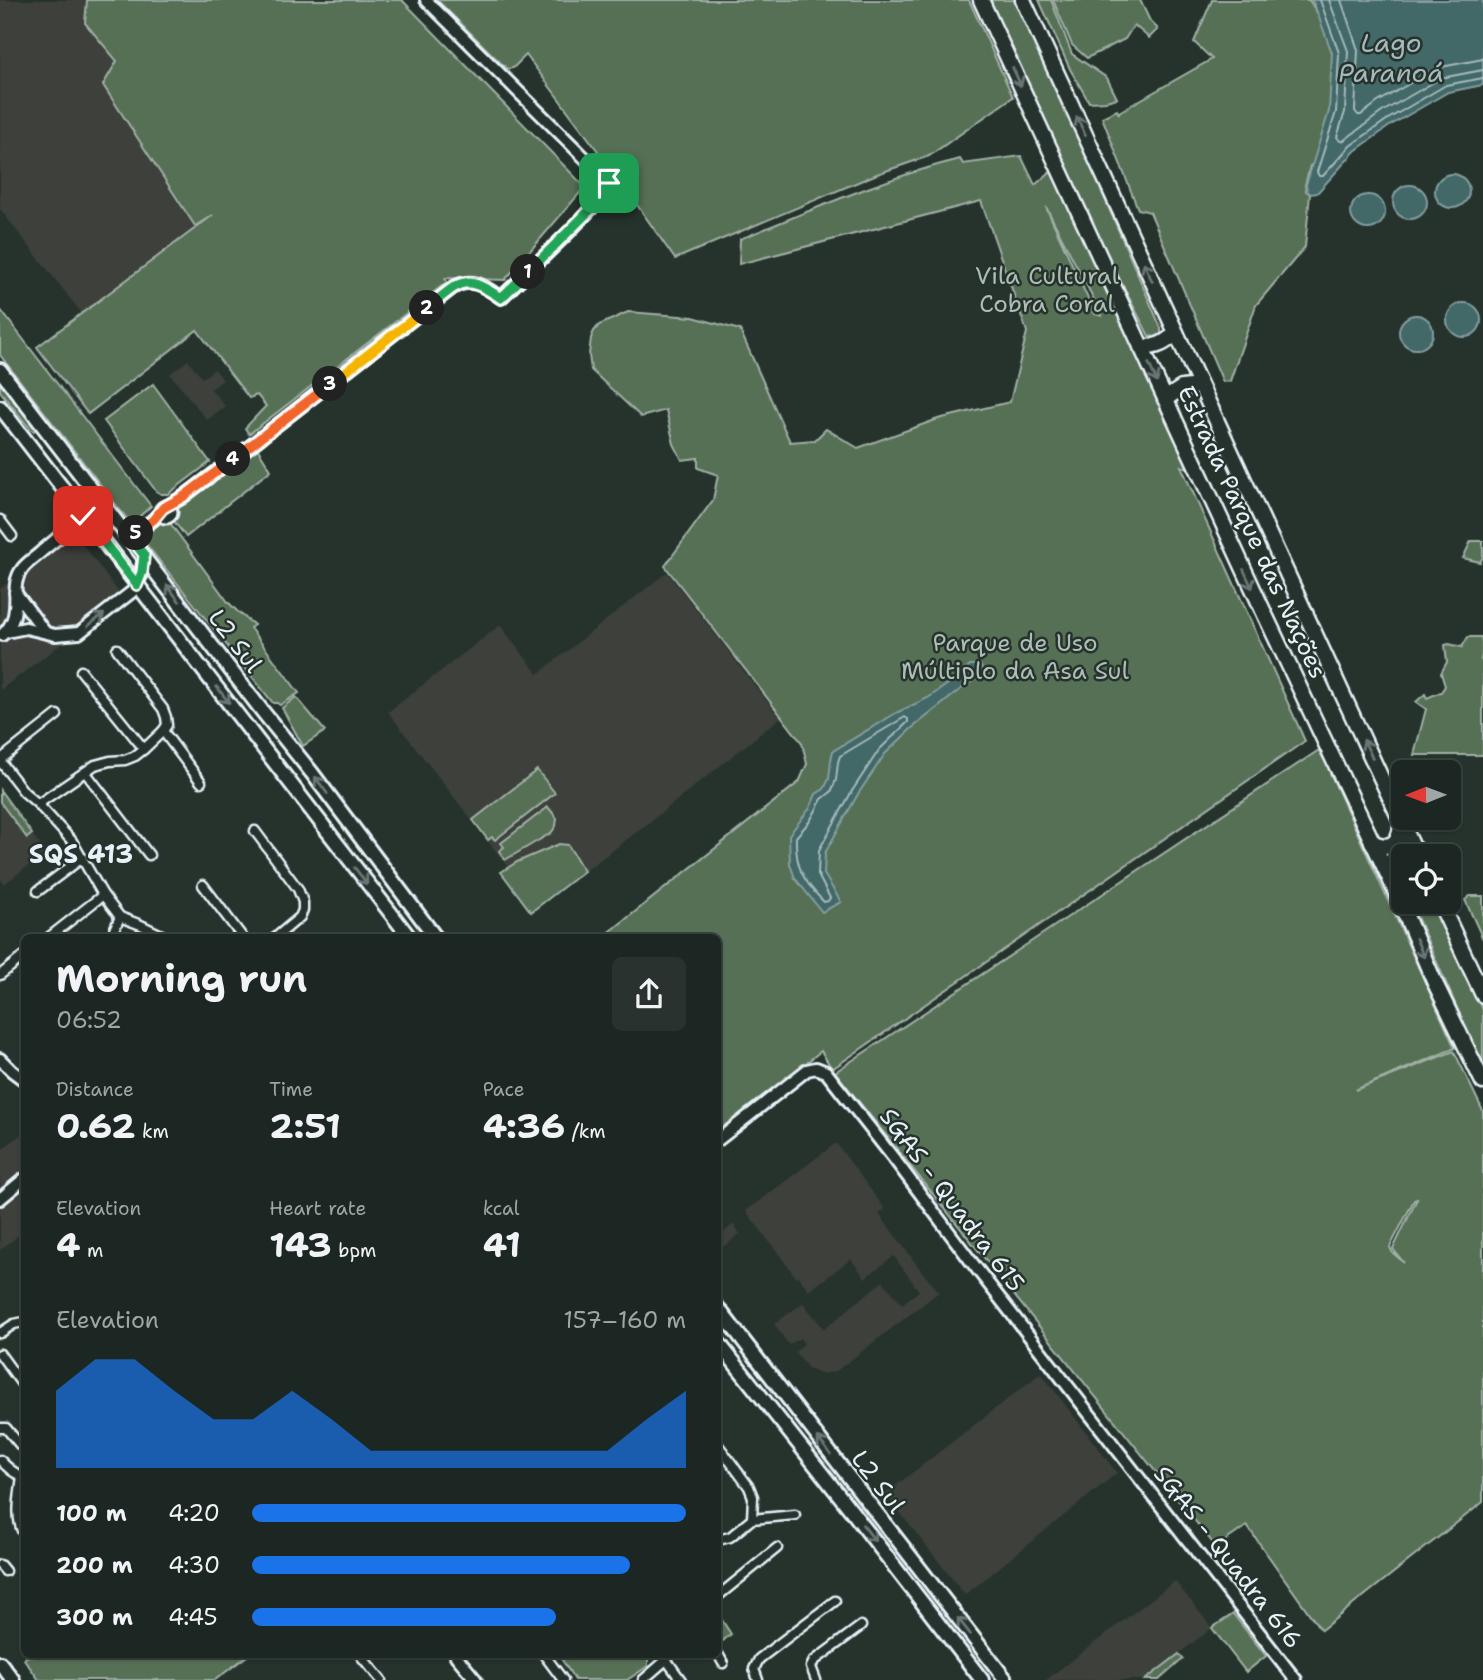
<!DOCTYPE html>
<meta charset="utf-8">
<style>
:root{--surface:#1c2622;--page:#29322f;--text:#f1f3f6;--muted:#a0a5a5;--line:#3a4340;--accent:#1a73e8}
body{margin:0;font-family:"Shantell Sans",sans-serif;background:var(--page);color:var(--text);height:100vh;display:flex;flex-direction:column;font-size:26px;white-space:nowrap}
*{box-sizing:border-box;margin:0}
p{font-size:23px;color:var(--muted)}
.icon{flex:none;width:38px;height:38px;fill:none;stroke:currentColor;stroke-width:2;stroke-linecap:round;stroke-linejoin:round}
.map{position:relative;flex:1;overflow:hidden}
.drawer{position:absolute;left:21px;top:934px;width:700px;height:724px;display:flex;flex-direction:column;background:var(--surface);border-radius:10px;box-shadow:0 2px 5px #0004,0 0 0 2px var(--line)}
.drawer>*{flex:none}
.needle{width:46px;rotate:269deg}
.controls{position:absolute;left:1391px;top:760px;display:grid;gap:14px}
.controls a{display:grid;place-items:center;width:70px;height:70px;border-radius:10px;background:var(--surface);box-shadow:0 2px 5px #0004,0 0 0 2px var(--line);font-size:35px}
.pin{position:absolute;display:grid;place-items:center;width:60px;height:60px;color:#fff;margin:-30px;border-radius:14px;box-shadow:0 4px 10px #0006}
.km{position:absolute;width:35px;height:35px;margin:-18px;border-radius:50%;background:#222;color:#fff;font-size:19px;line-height:35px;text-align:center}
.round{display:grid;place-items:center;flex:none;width:74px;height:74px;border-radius:10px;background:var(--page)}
.overview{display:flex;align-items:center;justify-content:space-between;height:119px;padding:0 35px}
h1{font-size:38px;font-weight:700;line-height:52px}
.metrics{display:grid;grid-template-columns:repeat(3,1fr);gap:10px;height:119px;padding:7px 35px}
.metrics div{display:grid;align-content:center}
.metrics b{font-size:35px;font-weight:700}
.metrics small{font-size:19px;font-weight:400}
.metrics p{font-size:19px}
.chart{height:196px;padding:14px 35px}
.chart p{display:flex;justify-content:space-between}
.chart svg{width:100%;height:126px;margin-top:7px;fill:var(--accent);opacity:.7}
ul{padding:0 35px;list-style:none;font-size:23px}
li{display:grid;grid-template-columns:112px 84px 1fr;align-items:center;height:52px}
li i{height:18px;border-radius:9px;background:var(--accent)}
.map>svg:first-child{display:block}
.built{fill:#3c413b}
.green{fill:#576f54;stroke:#a0b0a6;stroke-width:2;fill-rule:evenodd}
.water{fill:#426767;stroke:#849ea1;stroke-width:2}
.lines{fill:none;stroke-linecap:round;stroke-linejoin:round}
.shore{stroke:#a6babe;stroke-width:2}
.minor-casing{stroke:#e8f1f8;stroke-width:13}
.tertiary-casing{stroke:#e8f1f8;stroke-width:16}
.primary-casing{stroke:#e8f1f8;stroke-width:18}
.trunk-casing{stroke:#e8f1f8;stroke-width:19}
.minor{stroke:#26332d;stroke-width:8}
.tertiary{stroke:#26332d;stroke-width:10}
.primary{stroke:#26332d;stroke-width:12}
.trunk{stroke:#26332d;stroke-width:14}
.oneway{stroke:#6a7674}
.split-1-casing{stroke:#fff;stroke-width:14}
.split-2-casing{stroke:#fff;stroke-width:14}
.split-3-casing{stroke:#fff;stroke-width:14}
.split-4-casing{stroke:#fff;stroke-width:14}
.split-5-casing{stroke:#fff;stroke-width:14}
.split-6-casing{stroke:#fff;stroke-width:14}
.split-7-casing{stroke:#fff;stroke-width:14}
.split-1{stroke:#22a559;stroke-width:9}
.split-2{stroke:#22a559;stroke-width:9}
.split-3{stroke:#f5b400;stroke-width:9}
.split-4{stroke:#f0652b;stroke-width:9}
.split-5{stroke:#f0652b;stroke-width:9}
.split-6{stroke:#22a559;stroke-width:9}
.split-7{stroke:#f5b400;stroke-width:9}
.labels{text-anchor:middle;stroke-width:5;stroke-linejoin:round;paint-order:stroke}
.park-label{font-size:24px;fill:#aebdb6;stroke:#26332d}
.street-label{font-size:24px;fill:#e8f1f8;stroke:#26332d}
.water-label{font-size:26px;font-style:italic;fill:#a6babe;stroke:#26332d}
.neighbourhood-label{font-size:26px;font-weight:bold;fill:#e8f1f8;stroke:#26332d}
</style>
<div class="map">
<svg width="1483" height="1680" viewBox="0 0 1483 1680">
<rect width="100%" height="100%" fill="#26332d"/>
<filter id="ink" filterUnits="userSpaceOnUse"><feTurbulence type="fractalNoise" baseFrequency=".0143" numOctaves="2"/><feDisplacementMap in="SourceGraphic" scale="14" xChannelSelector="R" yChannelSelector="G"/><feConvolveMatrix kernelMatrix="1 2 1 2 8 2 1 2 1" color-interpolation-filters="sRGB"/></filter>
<g filter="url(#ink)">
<g class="built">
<path d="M 0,0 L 97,0 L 230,218 L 90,324 L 0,209 Z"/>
<path d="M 188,360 L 202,378 L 215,369 L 223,380 L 211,389 L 225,406 L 207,420 L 170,374 Z"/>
<path d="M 74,533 L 123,598 L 0,690 L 0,589 Z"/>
<path d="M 667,572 L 780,718 L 646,825 L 531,912 L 501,872 L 508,867 L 388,712 L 500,625 L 538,674 Z"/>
<path d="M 0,790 L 46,853 L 4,884 L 0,878 Z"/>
<path d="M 24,1132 L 24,1231 L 0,1250 L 0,1151 Z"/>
<path d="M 836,1143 L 885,1209 L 879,1214 L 930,1282 L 931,1282 L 939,1292 L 835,1372 L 819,1374 L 807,1367 L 795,1352 L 804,1344 L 800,1338 L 789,1345 L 774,1324 L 803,1303 L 824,1329 L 883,1281 L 902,1304 L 919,1291 L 894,1256 L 865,1278 L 851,1259 L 809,1291 L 798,1276 L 796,1277 L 746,1211 Z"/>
<path d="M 734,1224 L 740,1234 L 722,1248 L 718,1242 L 718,1237 Z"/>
<path d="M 1041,1373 L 1117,1473 L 965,1595 L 885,1494 Z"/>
<path d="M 1175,1581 L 1212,1628 L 1145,1680 L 1046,1680 Z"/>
</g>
<g class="green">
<path d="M 87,0 L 402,0 L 585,187 L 505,280 L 445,278 L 447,282 L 249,434 L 245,428 L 266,406 L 257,395 L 249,398 L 197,330 L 88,414 L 37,347 L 213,215 L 195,226 L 103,85 L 117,61 L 85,23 Z"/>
<path d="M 437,0 L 969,0 L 1013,97 L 929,156 L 877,174 L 675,259 L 621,182 L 526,55 L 513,68 L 507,69 Z"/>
<path d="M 991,0 L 1016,0 L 1054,82 L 1161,328 L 1161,334 L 1155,337 L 1149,336 L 1098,238 L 994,12 Z"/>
<path d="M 1039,0 L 1051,0 L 1072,54 L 1107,78 L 1117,98 L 1106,101 L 1089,102 L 1070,69 Z"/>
<path d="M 1053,0 L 1140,0 L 1150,21 L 1158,29 L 1149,38 L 1134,25 L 1125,39 L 1087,58 L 1072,45 Z"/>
<path d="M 1212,0 L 1309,0 L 1318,14 L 1472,66 L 1310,166 L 1305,185 L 1306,191 L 1310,194 L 1305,247 L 1256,305 L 1230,381 L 1223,382 L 1150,212 L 1138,209 L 1102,117 L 1117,110 L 1119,114 L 1119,112 L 1212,59 L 1194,42 Z"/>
<path d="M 1021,156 L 1035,185 L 1049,173 L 1054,172 L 1096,259 L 1188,468 L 1181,466 L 1305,741 L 832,1069 L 821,1051 L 718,1133 L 718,938 L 602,938 L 799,782 L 807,764 L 802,743 L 665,566 L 713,500 L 718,475 L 698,468 L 698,458 L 682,460 L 674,444 L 666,410 L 641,417 L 591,370 L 589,355 L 591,338 L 594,331 L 599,325 L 628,312 L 693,317 L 740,330 L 790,442 L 815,440 L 826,429 L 858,448 L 938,419 L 1010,402 L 1027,332 L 981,201 L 739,264 L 740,239 C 812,210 884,178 960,159 L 963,164 ZM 1046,207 L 1102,315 L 1102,316 L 1095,314 Z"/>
<path d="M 0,309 L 151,506 L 131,524 L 0,355 Z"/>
<path d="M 0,380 L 36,426 L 34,431 L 31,430 L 0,391 Z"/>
<path d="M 153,384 L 210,462 L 168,494 L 161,494 L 156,491 L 104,421 Z"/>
<path d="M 254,443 L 271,470 L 186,537 L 176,524 L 172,514 L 183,497 Z"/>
<path d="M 163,518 L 170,523 L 228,602 L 237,611 L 254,625 L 250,628 L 299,693 L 280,705 L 277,703 L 273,703 L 138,534 Z"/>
<path d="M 1471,541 L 1483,541 L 1483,557 L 1480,562 L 1463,558 Z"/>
<path d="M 1468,637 L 1481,637 C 1483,644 1483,653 1481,660 L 1483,661 L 1483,755 L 1414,755 L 1426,709 L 1416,702 L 1425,694 L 1427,698 L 1441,692 L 1445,686 L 1441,673 L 1447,662 L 1445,645 L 1449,644 L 1462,647 Z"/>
<path d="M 296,697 L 325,731 L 303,746 L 282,708 Z"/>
<path d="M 1319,750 C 1322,757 1330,767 1331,775 L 1455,1048 L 1355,1090 L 1454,1051 L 1483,1111 L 1483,1502 L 1321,1630 L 1247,1526 L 1216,1547 L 835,1072 ZM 1417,1199 L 1393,1249 L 1404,1263 L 1392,1252 L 1390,1247 L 1414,1200 Z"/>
<path d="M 537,770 L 555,793 L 495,840 L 492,837 L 488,840 L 473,820 Z"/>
<path d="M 0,790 L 32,834 L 27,838 L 0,802 Z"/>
<path d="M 548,807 L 557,818 L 556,826 L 551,833 L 505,860 L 499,851 L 504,847 L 501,843 Z"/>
<path d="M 559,844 L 568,845 L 584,871 L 531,912 L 501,872 L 517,862 Z"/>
<path d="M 1470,896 L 1483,896 L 1483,939 L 1465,900 Z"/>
<path d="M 1410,901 L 1429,901 L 1458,955 L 1483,1010 L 1483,1067 Z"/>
<path d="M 718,1614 L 731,1634 L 718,1645 Z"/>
<path d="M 1233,1614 L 1266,1656 L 1246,1672 L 1212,1628 Z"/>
<path d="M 1179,1654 L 1183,1659 L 1159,1680 L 1145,1680 Z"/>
<path d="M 28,1656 L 247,1656 L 215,1680 L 39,1680 L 24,1659 Z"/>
<path d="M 568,1656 L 648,1656 L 648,1666 L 627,1680 L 575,1680 L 562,1660 Z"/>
</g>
<g class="water">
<path d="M 1311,0 L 1483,0 L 1483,85 L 1448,92 L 1391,125 L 1355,151 L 1317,193 L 1311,194 L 1307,191 L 1306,185 L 1329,111 L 1332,53 L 1314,4 Z"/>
<circle cx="1452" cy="191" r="17"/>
<circle cx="1410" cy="202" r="17"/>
<circle cx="1368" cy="212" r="17"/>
<circle cx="1464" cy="320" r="17"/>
<circle cx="1416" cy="332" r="17"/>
<path d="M 970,665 L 980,665 L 984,673 L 961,689 L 911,729 L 885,754 L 858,794 L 825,853 L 824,874 L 841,902 L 822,912 L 795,878 L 790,864 L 789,835 L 810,808 L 816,794 L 824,789 L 829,779 L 831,760 L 833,751 L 896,713 L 928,698 L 955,679 Z"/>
</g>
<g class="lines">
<g class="shore">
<path d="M 1320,0 L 1339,53 L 1336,112 L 1317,172 L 1319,176 L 1323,176 L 1350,146 L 1388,119 L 1446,85 L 1483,78"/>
<path d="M 1329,0 L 1348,51 L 1345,112 L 1337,137 L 1340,141 L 1343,141 L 1382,112 L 1441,78 L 1483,70"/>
<path d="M 1341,0 L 1358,50 L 1355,111 L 1358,115 L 1361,115 L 1378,102 L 1436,68 L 1483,59"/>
<path d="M 905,717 L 908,719 L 908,722 L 879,750 L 852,791 L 819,850 L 818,875 L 830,898 L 828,901 L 824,902 C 803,881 795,867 796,837 L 810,821 L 822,799 L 831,792 L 836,780 L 838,762 L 840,756 Z"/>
</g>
<defs>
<g id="minor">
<path d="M 0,520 L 12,536"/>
<path d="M 81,671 L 144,749"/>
<path d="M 163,731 L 201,782"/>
<path d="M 0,760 L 57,715"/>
<path d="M 0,761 L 24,792 L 38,804 L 72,841 L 103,895 L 120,917 L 141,925 L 168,938"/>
<path d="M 86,773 L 149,855"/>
<path d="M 38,804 L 95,765 L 110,761 L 125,760 L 135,756 L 144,749 L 163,731 L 167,725 L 166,717 L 163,709 L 117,649"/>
<path d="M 255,831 L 298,889 L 303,902 L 303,910 L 300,917 L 275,938"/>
<path d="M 203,885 L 243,938"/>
<path d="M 38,891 L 82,858"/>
<path d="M 48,938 L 103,895"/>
<path d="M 114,938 L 114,930 L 120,917"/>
<path d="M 0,975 L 24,956"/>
<path d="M 0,1333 L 14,1324 L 24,1322"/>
<path d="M 0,1354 L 24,1387"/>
<path d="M 0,1428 L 6,1428 L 21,1446"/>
<path d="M 718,1445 L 749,1487 L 753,1497 L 752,1519"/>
<path d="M 0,1460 C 7,1467 15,1475 24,1476"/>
<path d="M 22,1476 C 20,1494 14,1519 24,1534"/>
<path d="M 718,1540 L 730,1537 L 752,1519 L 795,1515"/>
<path d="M 0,1565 L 5,1571"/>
<path d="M 718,1596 L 777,1548"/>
<path d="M 718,1654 L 723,1663"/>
<path d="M 361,1656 L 381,1680"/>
<path d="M 545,1656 L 563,1680"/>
<path d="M 665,1658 L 681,1680"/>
<path d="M 643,1680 L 666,1660"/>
<path d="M 758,1680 L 754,1669 L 759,1659 L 835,1601"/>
<path d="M 816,1680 L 811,1667 L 814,1661 L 861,1626"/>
</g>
<g id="tertiary">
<circle cx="166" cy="512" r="5.5"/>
<path d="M 166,507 L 183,497 L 254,443 L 454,287 C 474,277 484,286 501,298 L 568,233 L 609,190 L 610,185 L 608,181 L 426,0"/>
<path d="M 130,537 L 153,520 L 161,512"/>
<path d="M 15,592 L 45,632"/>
<path d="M 6,632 L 26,628 L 55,635 L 79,633 L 133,591 L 141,576 L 144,555"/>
<path d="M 2,635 C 26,613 7,589 22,569 C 27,562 36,557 42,551 C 56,540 70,528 83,516"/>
<path d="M 0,1059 L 12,1071 L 24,1080"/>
<path d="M 718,1140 L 807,1070 L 816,1068 L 826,1072 L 895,1160 L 970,1260 L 1296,1680"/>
<path d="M 0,1199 L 24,1179"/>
<path d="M 456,1656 L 476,1680"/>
</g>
<g id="primary">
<path d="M 0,370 L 263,712 L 312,773 L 436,938"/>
<path d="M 0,407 L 410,938"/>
<path d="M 718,1308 L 1006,1680"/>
<path d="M 718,1342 L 854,1514 L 982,1680"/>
<path d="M 0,1663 L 13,1680"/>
</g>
<g id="trunk">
<path d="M 981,0 L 1266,617 L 1390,879 L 1434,981 L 1483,1082"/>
<path d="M 1023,0 L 1417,856"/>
<path d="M 1141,347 C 1157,348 1165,343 1176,333"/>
<path d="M 1165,399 L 1182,388 L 1200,386"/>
<path d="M 1372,842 C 1391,852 1401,841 1401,822"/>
<path d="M 1390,878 L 1391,860 L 1397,856 L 1413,856"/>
<path d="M 1439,901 L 1483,995"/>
</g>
</defs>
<use href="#minor" class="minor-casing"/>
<use href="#tertiary" class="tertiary-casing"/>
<use href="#primary" class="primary-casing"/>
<use href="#trunk" class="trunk-casing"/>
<use href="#minor" class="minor"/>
<use href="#tertiary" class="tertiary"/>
<use href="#primary" class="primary"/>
<use href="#trunk" class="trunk"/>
</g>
<defs><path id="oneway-shaft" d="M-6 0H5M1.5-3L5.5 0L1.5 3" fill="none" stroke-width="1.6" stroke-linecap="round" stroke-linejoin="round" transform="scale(1.75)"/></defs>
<g class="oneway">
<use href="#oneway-shaft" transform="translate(1017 77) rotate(65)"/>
<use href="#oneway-shaft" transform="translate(1081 126) rotate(-115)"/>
<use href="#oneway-shaft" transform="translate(1148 272) rotate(-114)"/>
<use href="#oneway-shaft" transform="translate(1153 373) rotate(66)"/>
<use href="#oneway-shaft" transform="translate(1248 579) rotate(65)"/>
<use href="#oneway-shaft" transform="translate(173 593) rotate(-128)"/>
<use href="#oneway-shaft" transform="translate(96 620) rotate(-37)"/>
<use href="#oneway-shaft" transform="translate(223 695) rotate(52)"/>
<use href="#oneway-shaft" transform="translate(1368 749) rotate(-115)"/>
<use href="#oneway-shaft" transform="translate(321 785) rotate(-126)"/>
<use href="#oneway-shaft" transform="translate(361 876) rotate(52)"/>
<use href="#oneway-shaft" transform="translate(1420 948) rotate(67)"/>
<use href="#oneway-shaft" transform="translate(824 1446) rotate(-128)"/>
<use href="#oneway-shaft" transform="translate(869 1533) rotate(52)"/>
<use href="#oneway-shaft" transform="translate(964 1626) rotate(-128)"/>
</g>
</g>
<g class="lines" filter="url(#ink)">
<defs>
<path id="split-1" d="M 528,272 L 608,192 L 609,183"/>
<path id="split-2" d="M 427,308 C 461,282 462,272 501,298 L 528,272"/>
<path id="split-3" d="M 330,384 L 427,308"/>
<path id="split-4" d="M 233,459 L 330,384"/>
<path id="split-5" d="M 136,533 L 153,520 L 163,508 L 183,497 L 233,459"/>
<path id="split-6" d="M 99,536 L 137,585 L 142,572 L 144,555 L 130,537 L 136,533"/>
<path id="split-7" d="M 83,516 L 99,536"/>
</defs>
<use href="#split-1" class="split-1-casing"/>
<use href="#split-2" class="split-2-casing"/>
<use href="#split-3" class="split-3-casing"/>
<use href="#split-4" class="split-4-casing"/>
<use href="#split-5" class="split-5-casing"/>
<use href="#split-6" class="split-6-casing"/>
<use href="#split-7" class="split-7-casing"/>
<use href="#split-1" class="split-1"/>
<use href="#split-2" class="split-2"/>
<use href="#split-3" class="split-3"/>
<use href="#split-4" class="split-4"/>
<use href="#split-5" class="split-5"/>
<use href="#split-6" class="split-6"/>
<use href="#split-7" class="split-7"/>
</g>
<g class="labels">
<g class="park-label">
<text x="1047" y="284">Vila Cultural<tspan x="1047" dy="28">Cobra Coral</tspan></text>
<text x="1015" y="651">Parque de Uso<tspan x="1015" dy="28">Múltiplo da Asa Sul</tspan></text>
</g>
<g class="street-label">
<text transform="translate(1252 532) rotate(65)" y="8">Estrada Parque das Nações</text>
<text transform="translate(235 641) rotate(53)" y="8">L2 Sul</text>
<text transform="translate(952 1200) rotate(53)" y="8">SGAS - Quadra 615</text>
<text transform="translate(878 1482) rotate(53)" y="8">L2 Sul</text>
<text transform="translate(1228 1557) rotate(52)" y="8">SGAS - Quadra 616</text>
</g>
<g class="water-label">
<text x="1391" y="52">Lago<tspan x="1391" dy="30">Paranoá</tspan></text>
</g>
<g class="neighbourhood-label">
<text x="81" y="863">SQS 413</text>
</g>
</g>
</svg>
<div class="controls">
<a><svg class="needle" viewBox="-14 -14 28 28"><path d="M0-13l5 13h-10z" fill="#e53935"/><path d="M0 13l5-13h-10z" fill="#a0a5a5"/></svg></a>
<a><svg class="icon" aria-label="locate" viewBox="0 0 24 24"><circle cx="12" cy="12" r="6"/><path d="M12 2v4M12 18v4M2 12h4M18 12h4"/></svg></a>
</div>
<div class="pin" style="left:609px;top:183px;background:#1e9e55"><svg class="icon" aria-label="arrive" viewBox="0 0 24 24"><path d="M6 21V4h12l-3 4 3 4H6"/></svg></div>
<div class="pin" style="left:83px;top:516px;background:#d93025"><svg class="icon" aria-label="check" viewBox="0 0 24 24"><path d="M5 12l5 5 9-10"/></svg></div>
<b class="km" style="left:528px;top:272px">1</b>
<b class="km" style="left:427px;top:308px">2</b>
<b class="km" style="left:330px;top:384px">3</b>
<b class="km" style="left:233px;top:459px">4</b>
<b class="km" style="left:136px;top:533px">5</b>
<section class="drawer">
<div class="overview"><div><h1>Morning run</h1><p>06:52</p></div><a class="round"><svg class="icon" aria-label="share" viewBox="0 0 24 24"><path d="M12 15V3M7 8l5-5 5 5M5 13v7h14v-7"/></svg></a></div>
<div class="metrics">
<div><p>Distance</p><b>0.62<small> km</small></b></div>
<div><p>Time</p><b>2:51</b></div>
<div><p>Pace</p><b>4:36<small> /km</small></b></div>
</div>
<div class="metrics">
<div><p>Elevation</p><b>4<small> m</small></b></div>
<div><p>Heart rate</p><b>143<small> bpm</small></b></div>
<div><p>kcal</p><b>41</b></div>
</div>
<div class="chart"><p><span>Elevation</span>157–160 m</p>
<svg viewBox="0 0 160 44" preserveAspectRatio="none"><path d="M0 44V17L10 6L20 6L30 17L40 27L50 27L60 17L70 27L80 38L90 38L100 38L110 38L120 38L130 38L140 38L150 27L160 17V44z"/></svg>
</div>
<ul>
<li><b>100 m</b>4:20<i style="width:100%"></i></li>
<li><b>200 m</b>4:30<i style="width:87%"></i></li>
<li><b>300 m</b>4:45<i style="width:70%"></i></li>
</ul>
</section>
</div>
